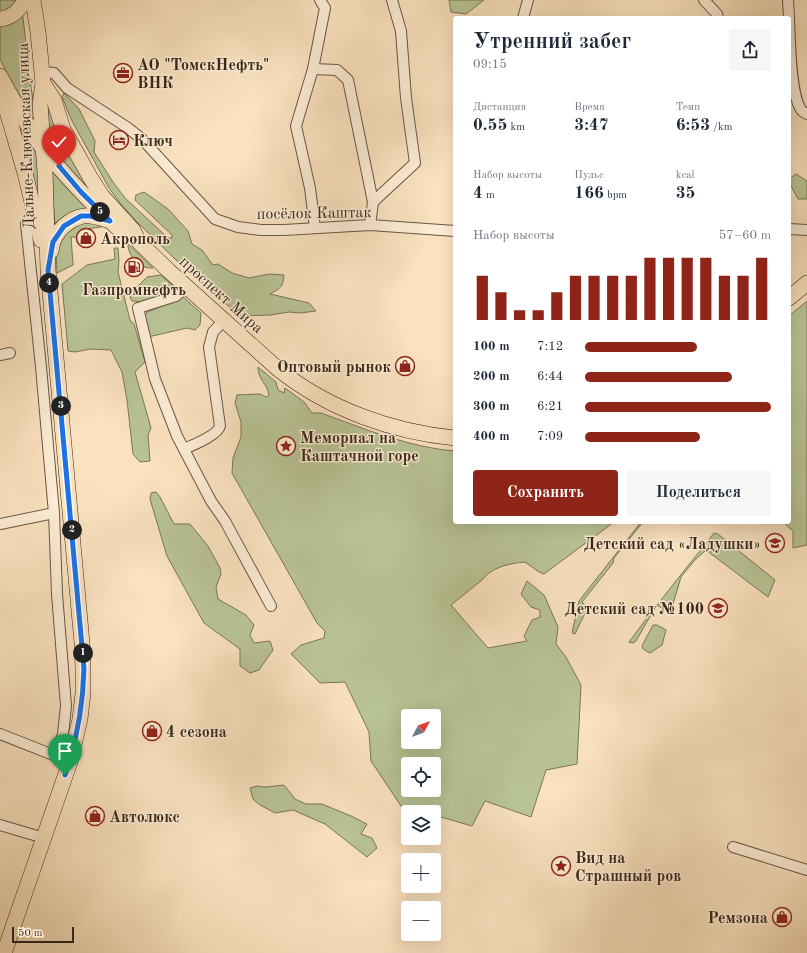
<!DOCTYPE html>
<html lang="ru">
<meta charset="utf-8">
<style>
:root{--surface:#fff;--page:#f6f6f7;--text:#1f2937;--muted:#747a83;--accent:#8f2418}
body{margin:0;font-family:"Old Standard TT",serif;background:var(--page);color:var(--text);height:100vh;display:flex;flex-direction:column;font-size:15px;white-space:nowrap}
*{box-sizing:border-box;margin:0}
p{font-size:13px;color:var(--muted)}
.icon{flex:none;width:22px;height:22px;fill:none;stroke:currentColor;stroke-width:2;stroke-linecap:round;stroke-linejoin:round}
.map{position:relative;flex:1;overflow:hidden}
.sheet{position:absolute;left:453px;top:16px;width:338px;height:508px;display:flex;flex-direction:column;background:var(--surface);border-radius:4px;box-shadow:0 4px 16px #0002}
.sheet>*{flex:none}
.needle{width:26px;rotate:49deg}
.buttons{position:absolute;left:401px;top:709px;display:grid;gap:8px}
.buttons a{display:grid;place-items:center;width:40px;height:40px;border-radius:4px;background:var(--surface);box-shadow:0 4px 16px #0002;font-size:20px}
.scale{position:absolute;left:12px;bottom:10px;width:62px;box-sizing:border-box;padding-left:4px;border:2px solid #392719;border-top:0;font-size:11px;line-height:14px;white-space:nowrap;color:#392719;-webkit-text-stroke:3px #fcecd5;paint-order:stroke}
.pin{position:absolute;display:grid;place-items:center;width:34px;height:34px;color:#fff;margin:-41px -17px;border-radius:50% 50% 50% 0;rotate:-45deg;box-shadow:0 0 4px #0007}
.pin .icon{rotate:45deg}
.km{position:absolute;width:20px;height:20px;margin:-10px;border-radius:50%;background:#222;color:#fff;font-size:11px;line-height:20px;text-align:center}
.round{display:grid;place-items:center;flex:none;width:42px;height:42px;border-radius:4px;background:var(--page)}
.head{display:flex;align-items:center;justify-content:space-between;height:68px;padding:0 20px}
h1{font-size:22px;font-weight:800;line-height:30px}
.figures{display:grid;grid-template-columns:repeat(3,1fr);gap:6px;height:68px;padding:4px 20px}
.figures div{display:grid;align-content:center}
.figures b{font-size:17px;font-weight:800}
.figures small{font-size:11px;font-weight:400}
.figures p{font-size:11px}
.chart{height:112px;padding:8px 20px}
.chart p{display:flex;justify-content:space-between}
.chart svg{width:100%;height:72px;margin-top:4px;stroke:var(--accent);stroke-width:6}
.primary-button{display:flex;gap:8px;margin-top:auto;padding:8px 20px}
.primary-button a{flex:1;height:46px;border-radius:4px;background:var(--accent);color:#fff;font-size:16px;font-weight:800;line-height:46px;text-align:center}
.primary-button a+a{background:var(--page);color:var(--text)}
ul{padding:0 20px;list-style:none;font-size:13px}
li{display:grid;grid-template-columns:64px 48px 1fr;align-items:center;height:30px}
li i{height:10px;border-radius:5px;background:var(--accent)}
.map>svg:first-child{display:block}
.green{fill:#b9c496;stroke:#797658;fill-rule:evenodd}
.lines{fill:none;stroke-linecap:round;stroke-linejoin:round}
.street-casing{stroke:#695642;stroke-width:12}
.primary-casing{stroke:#392719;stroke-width:16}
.street{stroke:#fcecd5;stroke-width:10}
.primary{stroke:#fae2bf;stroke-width:15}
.route-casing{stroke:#fff;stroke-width:8}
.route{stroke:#1a73e8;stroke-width:5}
.labels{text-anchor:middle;stroke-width:3;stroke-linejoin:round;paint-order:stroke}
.poi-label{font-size:16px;font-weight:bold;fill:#392719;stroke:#fcecd5;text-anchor:start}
.street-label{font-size:16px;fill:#392719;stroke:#fcecd5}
</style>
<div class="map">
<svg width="807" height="953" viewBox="0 0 807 953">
<rect width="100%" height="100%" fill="#fae2bf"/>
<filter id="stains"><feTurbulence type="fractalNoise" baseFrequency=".005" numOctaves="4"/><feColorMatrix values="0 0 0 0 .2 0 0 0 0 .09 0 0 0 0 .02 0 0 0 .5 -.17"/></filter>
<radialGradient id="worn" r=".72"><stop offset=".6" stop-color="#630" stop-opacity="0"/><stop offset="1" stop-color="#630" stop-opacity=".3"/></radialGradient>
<g class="green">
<path d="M 0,0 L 19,0 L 15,7 L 0,15 Z"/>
<path d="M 449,0 L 484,0 L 466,14 L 451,12 Z"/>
<path d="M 21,15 L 23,17 L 29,73 L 37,127 L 19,98 L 0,59 L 0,25 Z"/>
<path d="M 46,93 L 115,219 L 71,171 L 49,144 Z"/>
<path d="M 64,93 L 79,109 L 95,141 L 94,152 L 113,182 L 125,198 L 168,238 L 172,238 L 172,235 L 135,200 L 136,195 L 144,192 L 168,209 L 188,231 L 192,244 L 202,250 L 213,265 L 218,264 L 232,273 L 249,278 L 269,274 L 284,275 C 283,288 280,288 270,294 L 309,303 L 316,311 L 300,313 L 289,312 L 271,315 L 240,316 L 178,262 L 135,220 L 120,203 L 109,188 L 72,121 L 62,97 Z"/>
<path d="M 14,111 L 37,146 L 43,223 Z"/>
<path d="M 51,166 L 90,210 L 55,227 Z"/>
<path d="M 796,174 L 807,181 L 807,199 L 798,199 L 789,182 L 789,179 Z"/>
<path d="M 82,220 L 106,226 L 88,229 L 77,237 L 71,237 L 73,265 L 57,273 L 56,253 L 60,236 Z"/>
<path d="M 128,244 L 153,268 C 140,269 128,257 128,244 Z"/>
<path d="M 114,248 L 118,248 L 119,261 L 118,272 L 130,320 L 134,324 L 145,362 L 135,372 L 151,428 L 148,435 L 150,461 L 140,462 L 133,454 L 127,400 L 122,372 L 111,350 L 91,349 L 75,352 L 68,351 L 62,284 L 87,265 L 115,259 Z"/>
<path d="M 161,275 L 174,287 L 169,296 L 146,302 L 132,301 L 130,298 L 132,292 L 147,277 Z"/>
<path d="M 182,296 L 201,313 L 200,325 L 195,330 L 187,328 L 148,337 L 143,318 L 147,312 L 176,301 Z"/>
<path d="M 807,301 L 807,545 L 793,548 L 793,531 L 785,524 L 787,522 L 789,522 L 789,316 Z"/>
<path d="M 258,367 L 276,382 L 278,390 L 284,393 L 285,388 L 304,402 L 312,413 L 321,413 C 365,429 408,447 455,451 L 455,522 L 614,522 L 544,574 L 539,572 L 525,562 C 511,563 491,567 482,580 L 451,605 L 488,648 L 527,641 L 524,636 L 532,620 L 540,617 L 540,610 L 531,607 L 521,594 L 527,581 L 544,595 L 558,627 L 556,644 L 566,657 L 581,685 L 577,764 L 546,770 L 531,817 L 485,801 L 472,826 L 434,815 L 434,812 L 423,812 L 401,806 L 371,761 L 369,732 L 345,682 L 320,683 L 291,654 L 301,645 L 324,638 L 325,631 L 317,623 L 232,473 L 233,458 L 241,437 L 241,422 L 235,403 L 237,395 L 260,394 L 266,397 L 269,395 C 267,383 258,380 258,367 ZM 408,716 L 434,716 L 434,742 L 408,742 ZM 408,764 L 434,764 L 434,790 L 408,790 Z"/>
<path d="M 156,492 L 160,497 L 174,524 L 190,524 L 208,546 L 220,568 L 221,574 L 216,587 L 218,599 L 246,615 L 254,625 L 250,635 L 254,643 L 270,641 L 273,650 L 259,670 L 250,673 L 240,666 L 240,649 L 204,623 L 167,556 L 150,499 L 151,493 Z"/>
<path d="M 641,522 L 643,522 L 614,558 L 613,563 L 582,602 L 587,607 L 587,609 L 575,634 L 572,633 L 579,601 Z"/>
<path d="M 714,533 L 718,534 L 775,580 L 768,597 L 706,550 L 695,560 L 681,577 L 670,614 L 657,605 Z"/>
<path d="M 656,606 L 636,641 L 633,643 L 629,642 Z"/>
<path d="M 653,625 L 657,625 L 666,630 L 662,645 L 650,653 L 643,649 L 642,646 Z"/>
<path d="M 284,785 L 292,795 L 295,799 L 306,804 L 322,804 L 351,816 L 367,824 L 361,834 L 372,838 L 377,848 L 367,857 L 325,824 L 293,810 L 275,813 L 260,805 L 253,799 L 250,788 L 257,786 L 265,787 Z"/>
</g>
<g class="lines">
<defs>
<g id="street">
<path d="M 704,0 L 717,14 L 718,18"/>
<path d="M 788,0 L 789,18"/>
<path d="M 523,18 L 528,0"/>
<path d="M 789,19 C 790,39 790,96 802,111 C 803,112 805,113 807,114"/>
<path d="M 313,69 L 337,70 L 348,80 L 373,202"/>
<path d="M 42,72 L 54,73 L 67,88 L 128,128 L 142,139 L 215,219 L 238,227 L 261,230 L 284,230 L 370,225 L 455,231"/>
<path d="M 34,211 L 26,224 L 41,367 L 54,513 L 57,594 L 66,706 L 63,734 L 56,756"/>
<path d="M 370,225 L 373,202 L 415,163 L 406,98 L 401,31 L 392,0"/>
<path d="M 315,228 L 310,188 L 296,126 L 313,69 L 325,8 L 320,0"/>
<path d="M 789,229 L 807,230"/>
<path d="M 186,286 L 176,296 L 138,308 L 155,379 L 177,436 L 211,501 L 225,521 L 271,606"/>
<path d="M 0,355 L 10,353"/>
<path d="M 184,449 C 193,445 218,435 220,426 L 209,347 L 213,332 L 224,320"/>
<path d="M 0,524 L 54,513"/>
<path d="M 0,734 L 61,758"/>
<path d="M 0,825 L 44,838"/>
<path d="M 733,847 L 807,870"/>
</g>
<g id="primary">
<path d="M 0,19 C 12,18 19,11 25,0"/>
<path d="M 0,76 C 13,100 26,125 42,147 C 67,179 95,207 124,234"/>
<path d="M 43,83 L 54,100 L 63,129 L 90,177 L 102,196 L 133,230 L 139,242 L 169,271 L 278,369 C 328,409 392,432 455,438"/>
<path d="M 1,91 L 25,173 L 41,240"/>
<path d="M 51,251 C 52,248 52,245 53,242 C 58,227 76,214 91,216 C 98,217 104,219 110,221"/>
<path d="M 789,298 L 807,283"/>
<path d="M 4,953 L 70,762 L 80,719 L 83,693 L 83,669 L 82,643 L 48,270 L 45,172 L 40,104 L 43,83 L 38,32 L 33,0"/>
</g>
</defs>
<use href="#street" class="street-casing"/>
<use href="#primary" class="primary-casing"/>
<use href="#street" class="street"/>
<use href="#primary" class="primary"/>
</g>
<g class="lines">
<defs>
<path id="route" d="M 59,166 L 81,192 L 110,221 L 90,216 L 81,216 L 64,226 L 53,242 L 48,270 L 84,669 C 83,705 77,740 65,775"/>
</defs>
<use href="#route" class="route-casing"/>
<use href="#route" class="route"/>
</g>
<defs>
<symbol id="office-ring" viewBox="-11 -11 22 22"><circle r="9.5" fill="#fcecd5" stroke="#8f2418" stroke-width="1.5"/><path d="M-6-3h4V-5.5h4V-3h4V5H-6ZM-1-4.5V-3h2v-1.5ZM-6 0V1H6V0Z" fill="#8f2418"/></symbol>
<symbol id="hotel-ring" viewBox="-11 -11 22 22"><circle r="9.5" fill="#fcecd5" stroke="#8f2418" stroke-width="1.5"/><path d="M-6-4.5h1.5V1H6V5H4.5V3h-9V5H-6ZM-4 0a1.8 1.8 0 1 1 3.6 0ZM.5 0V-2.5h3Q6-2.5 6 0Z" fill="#8f2418"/></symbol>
<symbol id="shop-ring" viewBox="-11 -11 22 22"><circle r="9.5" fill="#fcecd5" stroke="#8f2418" stroke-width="1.5"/><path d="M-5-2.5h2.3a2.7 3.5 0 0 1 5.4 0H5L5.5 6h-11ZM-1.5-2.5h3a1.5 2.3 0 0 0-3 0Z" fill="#8f2418"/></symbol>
<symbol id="fuel-ring" viewBox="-11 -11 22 22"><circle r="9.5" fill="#fcecd5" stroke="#8f2418" stroke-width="1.5"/><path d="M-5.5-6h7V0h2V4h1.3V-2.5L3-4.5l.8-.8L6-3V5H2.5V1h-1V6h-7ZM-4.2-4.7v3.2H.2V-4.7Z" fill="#8f2418"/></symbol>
<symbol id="sight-ring" viewBox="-11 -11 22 22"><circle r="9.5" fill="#fcecd5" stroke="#8f2418" stroke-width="1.5"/><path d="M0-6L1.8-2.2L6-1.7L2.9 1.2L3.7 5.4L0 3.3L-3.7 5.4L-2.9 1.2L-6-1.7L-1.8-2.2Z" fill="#8f2418"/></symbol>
<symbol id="school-ring" viewBox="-11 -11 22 22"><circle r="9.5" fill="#fcecd5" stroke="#8f2418" stroke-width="1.5"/><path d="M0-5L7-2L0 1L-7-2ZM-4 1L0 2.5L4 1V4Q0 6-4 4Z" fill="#8f2418"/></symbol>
</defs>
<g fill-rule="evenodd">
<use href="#office-ring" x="112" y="62" width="22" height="22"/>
<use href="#hotel-ring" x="108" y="129" width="22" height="22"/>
<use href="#shop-ring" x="75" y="227" width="22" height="22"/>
<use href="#fuel-ring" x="123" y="256" width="22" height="22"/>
<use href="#shop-ring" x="394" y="355" width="22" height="22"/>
<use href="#sight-ring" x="275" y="435" width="22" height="22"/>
<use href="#school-ring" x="764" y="532" width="22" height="22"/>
<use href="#school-ring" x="707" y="597" width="22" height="22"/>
<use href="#shop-ring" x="141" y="720" width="22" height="22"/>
<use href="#shop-ring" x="84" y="805" width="22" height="22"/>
<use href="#sight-ring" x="550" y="855" width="22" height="22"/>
<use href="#shop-ring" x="771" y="906" width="22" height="22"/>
</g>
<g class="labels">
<g class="poi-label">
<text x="137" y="70">АО "ТомскНефть"<tspan x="137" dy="18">ВНК</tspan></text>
<text x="133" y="146">Ключ</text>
<text x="100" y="244">Акрополь</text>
<text x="134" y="295" text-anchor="middle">Газпромнефть</text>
<text x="391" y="372" text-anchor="end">Оптовый рынок</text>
<text x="300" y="443">Мемориал на<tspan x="300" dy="18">Каштачной горе</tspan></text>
<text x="761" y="549" text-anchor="end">Детский сад «Ладушки»</text>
<text x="704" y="614" text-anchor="end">Детский сад №100</text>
<text x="166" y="737">4 сезона</text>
<text x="109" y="822">Автолюкс</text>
<text x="575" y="863">Вид на<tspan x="575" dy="18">Страшный ров</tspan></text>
<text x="768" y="923" text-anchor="end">Ремзона</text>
</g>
<g class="street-label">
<text transform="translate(25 136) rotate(-92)" y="6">Дальне-Ключевская улица</text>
<text transform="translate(314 212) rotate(-1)" y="6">посёлок Каштак</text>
<text transform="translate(222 294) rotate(42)" y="6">проспект Мира</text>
</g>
</g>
<rect width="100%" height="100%" filter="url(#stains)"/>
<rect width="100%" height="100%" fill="url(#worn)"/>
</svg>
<div class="buttons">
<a><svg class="needle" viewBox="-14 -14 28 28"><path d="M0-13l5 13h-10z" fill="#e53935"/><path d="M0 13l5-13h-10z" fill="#747a83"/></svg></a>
<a><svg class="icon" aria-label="locate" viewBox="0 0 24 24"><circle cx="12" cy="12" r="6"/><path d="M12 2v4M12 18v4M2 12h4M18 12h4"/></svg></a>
<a><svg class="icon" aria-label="layers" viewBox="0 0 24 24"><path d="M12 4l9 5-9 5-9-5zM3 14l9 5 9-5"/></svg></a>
<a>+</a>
<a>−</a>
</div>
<div class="scale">50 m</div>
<div class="pin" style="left:65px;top:775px;background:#1e9e55"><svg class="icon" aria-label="arrive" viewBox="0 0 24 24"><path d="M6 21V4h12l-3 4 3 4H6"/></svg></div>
<div class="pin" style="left:59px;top:166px;background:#d93025"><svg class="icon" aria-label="check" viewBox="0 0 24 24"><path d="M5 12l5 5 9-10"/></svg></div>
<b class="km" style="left:83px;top:653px">1</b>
<b class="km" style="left:72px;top:530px">2</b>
<b class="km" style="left:61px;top:406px">3</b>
<b class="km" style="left:49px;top:283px">4</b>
<b class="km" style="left:100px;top:212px">5</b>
<section class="sheet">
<div class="head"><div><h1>Утренний забег</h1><p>09:15</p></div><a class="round"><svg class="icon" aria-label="share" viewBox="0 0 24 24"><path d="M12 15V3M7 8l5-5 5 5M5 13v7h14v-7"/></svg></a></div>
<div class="figures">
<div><p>Дистанция</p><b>0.55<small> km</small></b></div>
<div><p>Время</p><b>3:47</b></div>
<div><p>Темп</p><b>6:53<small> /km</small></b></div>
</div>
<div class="figures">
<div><p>Набор высоты</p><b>4<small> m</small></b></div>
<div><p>Пульс</p><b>166<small> bpm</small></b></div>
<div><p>kcal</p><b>35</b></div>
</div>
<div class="chart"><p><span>Набор высоты</span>57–60 m</p>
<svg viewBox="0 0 160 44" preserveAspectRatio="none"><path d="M5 44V17M15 44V27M25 44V38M35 44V38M45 44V27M55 44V17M65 44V17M75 44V17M85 44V17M95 44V6M105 44V6M115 44V6M125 44V6M135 44V17M145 44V17M155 44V6"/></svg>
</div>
<ul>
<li><b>100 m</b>7:12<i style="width:60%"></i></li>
<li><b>200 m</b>6:44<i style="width:79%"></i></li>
<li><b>300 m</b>6:21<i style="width:100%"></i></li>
<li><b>400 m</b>7:09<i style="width:62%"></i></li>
</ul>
<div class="primary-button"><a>Сохранить</a><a>Поделиться</a></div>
</section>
</div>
